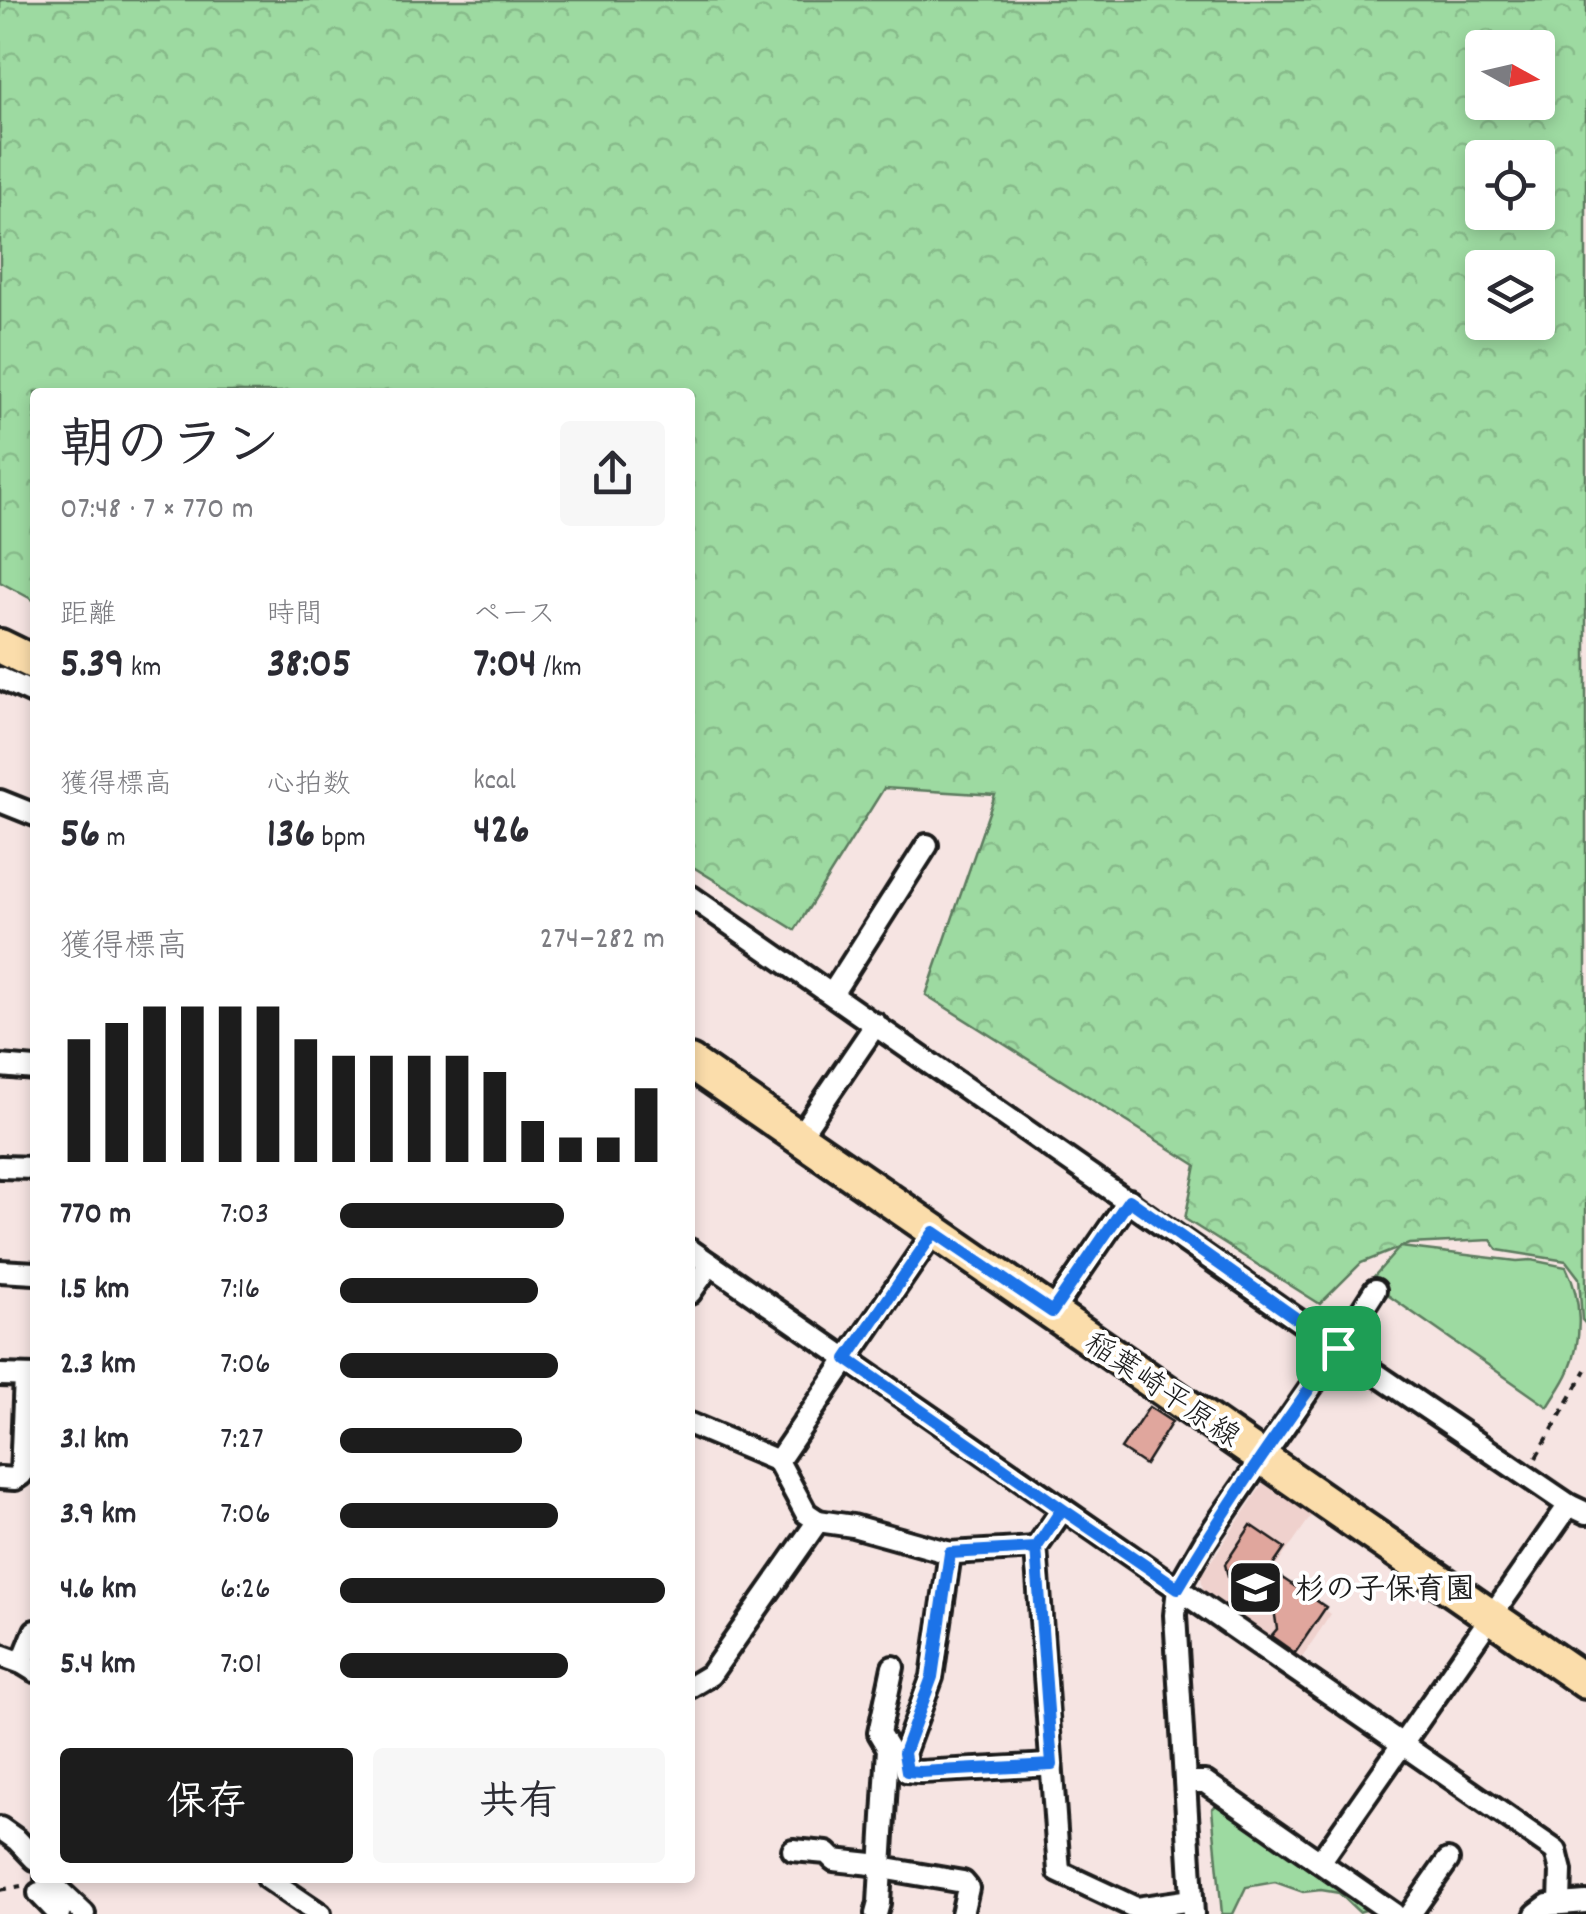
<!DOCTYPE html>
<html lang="ja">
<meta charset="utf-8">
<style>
:root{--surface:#fff;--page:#f7f7f7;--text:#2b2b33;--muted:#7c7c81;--accent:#1c1c1c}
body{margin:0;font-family:Dekko,"Klee One",sans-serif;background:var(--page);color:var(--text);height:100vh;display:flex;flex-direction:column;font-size:38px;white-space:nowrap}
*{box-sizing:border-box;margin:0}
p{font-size:32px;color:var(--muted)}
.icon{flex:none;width:55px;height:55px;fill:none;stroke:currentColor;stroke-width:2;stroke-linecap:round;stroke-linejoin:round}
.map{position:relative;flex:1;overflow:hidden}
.sheet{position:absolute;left:30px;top:388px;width:665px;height:1495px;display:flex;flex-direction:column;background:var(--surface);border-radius:10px;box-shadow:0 5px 15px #0003}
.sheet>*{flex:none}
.needle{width:65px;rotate:98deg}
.buttons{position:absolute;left:1465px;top:30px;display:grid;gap:20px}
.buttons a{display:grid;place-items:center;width:90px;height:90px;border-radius:10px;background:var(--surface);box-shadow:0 5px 15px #0003;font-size:50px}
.pin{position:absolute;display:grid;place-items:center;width:85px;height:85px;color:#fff;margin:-42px;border-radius:20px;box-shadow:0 5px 15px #0006}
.round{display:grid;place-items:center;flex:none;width:105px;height:105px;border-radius:10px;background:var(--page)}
.headline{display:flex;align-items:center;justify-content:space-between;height:170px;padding:0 30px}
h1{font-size:55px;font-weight:700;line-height:75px}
.figures{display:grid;grid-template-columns:repeat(3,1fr);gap:15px;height:170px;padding:10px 30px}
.figures div{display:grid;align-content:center}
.figures b{font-size:42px;font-weight:700}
.figures small{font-size:28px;font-weight:400}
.figures p{font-size:28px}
.chart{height:280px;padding:20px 30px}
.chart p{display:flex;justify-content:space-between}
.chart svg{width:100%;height:180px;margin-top:10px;stroke:var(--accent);stroke-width:6}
.button{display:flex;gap:20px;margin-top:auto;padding:20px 30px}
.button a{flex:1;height:115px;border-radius:10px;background:var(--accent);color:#fff;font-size:40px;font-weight:700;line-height:115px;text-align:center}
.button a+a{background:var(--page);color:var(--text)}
ul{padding:0 30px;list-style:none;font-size:32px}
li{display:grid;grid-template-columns:160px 120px 1fr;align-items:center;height:75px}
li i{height:25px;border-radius:12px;background:var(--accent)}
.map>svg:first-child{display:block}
.built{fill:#efd1cd}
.forest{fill:url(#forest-crowns);stroke:#5c7b5e;stroke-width:2.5;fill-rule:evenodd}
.park{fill:#9ddaa1;stroke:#5c7b5e;stroke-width:2.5}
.building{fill:#e0a69d;stroke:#1c1c1c;stroke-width:2.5}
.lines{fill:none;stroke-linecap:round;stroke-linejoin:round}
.street-casing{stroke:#1c1c1c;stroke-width:28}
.primary-casing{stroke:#1c1c1c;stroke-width:40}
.path{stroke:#1c1c1c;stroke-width:4;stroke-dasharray:8 8;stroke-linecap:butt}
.street{stroke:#fff;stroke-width:20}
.primary{stroke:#fbddab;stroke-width:32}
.route-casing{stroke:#fff;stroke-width:20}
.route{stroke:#1a73e8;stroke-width:12}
.labels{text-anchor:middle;stroke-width:8;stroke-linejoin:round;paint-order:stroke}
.street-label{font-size:30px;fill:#1c1c1c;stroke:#fff}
.poi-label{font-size:30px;font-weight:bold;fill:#1c1c1c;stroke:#fff;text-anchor:start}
</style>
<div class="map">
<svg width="1586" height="1914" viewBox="0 0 1586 1914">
<defs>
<pattern id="forest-crowns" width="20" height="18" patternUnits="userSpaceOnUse" patternTransform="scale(2.5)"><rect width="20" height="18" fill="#9ddaa1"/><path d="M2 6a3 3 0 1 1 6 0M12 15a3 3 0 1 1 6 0" fill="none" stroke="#87ba8a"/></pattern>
</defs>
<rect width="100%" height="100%" fill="#f6e4e2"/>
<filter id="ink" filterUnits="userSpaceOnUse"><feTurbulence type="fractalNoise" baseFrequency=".01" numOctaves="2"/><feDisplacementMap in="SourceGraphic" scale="20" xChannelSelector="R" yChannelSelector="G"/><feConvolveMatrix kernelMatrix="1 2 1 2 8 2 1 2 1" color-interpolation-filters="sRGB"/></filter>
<g filter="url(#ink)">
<path class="built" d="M 1265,1481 L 1314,1512 L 1272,1572 L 1331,1614 L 1300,1660 L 1204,1597 L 1201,1576 Z"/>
<path class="forest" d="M 0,0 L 1586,0 L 1586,1324 L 1582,1320 L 1579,1278 L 1566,1261 L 1498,1250 L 1491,1240 L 1409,1244 L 1361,1263 L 1320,1304 L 1185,1219 L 1196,1165 L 926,995 L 995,795 L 884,788 L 795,930 L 690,865 L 690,392 L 35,392 L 35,601 L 0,582 ZM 1482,48 L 1538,48 L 1538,102 L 1482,102 ZM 1482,158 L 1538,158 L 1538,212 L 1482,212 ZM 1482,268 L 1538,268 L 1538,322 L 1482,322 Z"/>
<g class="park">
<path d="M 1400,1247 L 1517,1261 L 1531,1260 L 1566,1267 C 1582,1299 1583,1338 1569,1371 C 1564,1383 1555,1395 1548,1407 L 1369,1282 Z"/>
<path d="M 1221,1801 L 1371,1908 L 1359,1912 L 1339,1893 L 1321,1890 L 1303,1892 L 1275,1882 L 1246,1887 L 1233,1914 L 1222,1914 L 1212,1809 Z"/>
</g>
<g class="building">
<path d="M 1149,1407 L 1172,1422 L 1145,1465 L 1121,1449 Z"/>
<path d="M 1251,1525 L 1285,1548 L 1270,1570 L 1326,1607 L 1295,1653 L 1271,1636 L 1277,1629 L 1274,1609 L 1239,1586 L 1232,1594 L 1225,1564 Z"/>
</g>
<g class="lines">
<defs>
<g id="street">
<path d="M 0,678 L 35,694"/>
<path d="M 0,801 L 35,815"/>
<path d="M 690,896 L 1338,1348 L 1569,1505 L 1586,1513"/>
<path d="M 832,994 L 927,845"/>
<path d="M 0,1066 L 35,1069"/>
<path d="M 799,1137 L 876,1024"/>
<path d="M 0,1167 L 35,1168"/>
<path d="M 690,1250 L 1556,1851 L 1561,1871 L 1560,1902"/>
<path d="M 0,1271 L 35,1273"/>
<path d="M 690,1293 L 710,1264"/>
<path d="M 1052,1312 L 1129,1200"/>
<path d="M 0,1375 L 35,1376"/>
<path d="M 690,1424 L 778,1461"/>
<path d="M 0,1478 L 15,1479 L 21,1475 L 25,1376"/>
<path d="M 1063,1509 L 1036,1548 L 1059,1872 L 1136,1908 L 1192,1900"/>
<path d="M 818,1521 L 806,1513 L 778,1461 L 934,1232"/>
<path d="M 950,1553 L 932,1677 L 904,1753 L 907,1771 L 920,1772 L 1051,1765"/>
<path d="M 0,1655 L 22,1663 L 35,1671"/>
<path d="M 22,1663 L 35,1631"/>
<path d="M 690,1687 L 710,1675 L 818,1521 L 853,1526 L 950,1553 L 1036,1548"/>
<path d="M 1186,1782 L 1205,1782 L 1394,1914"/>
<path d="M 0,1828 L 17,1840 L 35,1859"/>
<path d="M 793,1850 L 827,1853 L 834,1860 L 881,1865"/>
<path d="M 1320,1862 L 1569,1505"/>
<path d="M 881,1868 L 963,1882 L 968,1888 L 962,1914"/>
<path d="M 46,1878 L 84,1914"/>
<path d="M 267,1878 L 320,1914"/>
<path d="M 39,1893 L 59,1914"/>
<path d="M 876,1914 L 879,1903 L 888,1748 L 879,1733 L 893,1667"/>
<path d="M 1193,1914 L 1175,1615 L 1178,1588 L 1205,1541 L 1338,1348 L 1375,1290"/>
<path d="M 1410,1914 L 1448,1860"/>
<path d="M 1536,1914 L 1548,1905 L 1586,1902"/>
</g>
<g id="primary">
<path d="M 0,646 L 35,663"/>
<path d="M 690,1062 L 1586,1682"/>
</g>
</defs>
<use href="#street" class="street-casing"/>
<use href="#primary" class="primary-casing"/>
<g class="path">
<path d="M 1536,1458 L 1586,1370"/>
<path d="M 0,1890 L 21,1886"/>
</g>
<use href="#street" class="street"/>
<use href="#primary" class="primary"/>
</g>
</g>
<g class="lines" filter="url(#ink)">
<defs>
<path id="route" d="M 1338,1348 C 1283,1426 1227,1504 1178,1588 L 1062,1509 L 1036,1548 L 950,1553 L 932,1677 L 904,1753 L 907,1771 L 920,1772 L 1052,1765 L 1036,1548 L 1062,1509 L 847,1359 L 934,1232 L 1052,1312 L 1129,1200 L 1338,1348"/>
</defs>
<use href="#route" class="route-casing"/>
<use href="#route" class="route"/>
</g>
<defs>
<symbol id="school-square" viewBox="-11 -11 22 22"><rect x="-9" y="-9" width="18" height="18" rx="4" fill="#1c1c1c" stroke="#fff"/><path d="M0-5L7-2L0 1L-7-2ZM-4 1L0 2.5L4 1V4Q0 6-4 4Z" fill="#fff"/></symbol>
</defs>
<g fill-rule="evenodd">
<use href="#school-square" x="1224" y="1556" width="63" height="63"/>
</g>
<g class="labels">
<g class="street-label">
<text transform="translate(1163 1389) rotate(34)" y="10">稲葉崎平原線</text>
</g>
<g class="poi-label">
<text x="1295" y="1598">杉の子保育園</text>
</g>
</g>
</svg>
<div class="buttons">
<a><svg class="needle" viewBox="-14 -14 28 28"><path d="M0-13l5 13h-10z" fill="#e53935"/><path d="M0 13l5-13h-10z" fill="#7c7c81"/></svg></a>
<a><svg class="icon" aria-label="locate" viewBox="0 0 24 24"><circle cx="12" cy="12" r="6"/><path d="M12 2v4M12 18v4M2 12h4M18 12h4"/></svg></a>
<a><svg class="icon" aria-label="layers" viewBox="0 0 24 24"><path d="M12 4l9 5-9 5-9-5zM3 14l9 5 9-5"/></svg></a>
</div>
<div class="pin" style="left:1338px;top:1348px;background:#1e9e55"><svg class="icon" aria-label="arrive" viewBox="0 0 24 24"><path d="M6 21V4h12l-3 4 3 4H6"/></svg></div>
<section class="sheet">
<div class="headline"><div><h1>朝のラン</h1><p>07:48 · 7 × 770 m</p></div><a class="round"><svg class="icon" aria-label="share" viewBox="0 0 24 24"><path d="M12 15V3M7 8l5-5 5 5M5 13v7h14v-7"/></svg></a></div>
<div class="figures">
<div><p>距離</p><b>5.39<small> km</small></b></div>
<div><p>時間</p><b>38:05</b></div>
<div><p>ペース</p><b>7:04<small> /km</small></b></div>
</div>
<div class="figures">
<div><p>獲得標高</p><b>56<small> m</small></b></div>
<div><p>心拍数</p><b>136<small> bpm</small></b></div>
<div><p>kcal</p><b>426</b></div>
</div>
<div class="chart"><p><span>獲得標高</span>274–282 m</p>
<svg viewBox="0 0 160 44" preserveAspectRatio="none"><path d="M5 44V14M15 44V10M25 44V6M35 44V6M45 44V6M55 44V6M65 44V14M75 44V18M85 44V18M95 44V18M105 44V18M115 44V22M125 44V34M135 44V38M145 44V38M155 44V26"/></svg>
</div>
<ul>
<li><b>770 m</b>7:03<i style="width:69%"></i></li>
<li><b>1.5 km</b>7:16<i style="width:61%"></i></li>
<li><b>2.3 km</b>7:06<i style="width:67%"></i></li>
<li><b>3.1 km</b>7:27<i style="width:56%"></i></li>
<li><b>3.9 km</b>7:06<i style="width:67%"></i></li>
<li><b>4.6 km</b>6:26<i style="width:100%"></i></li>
<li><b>5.4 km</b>7:01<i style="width:70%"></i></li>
</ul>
<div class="button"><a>保存</a><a>共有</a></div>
</section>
</div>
